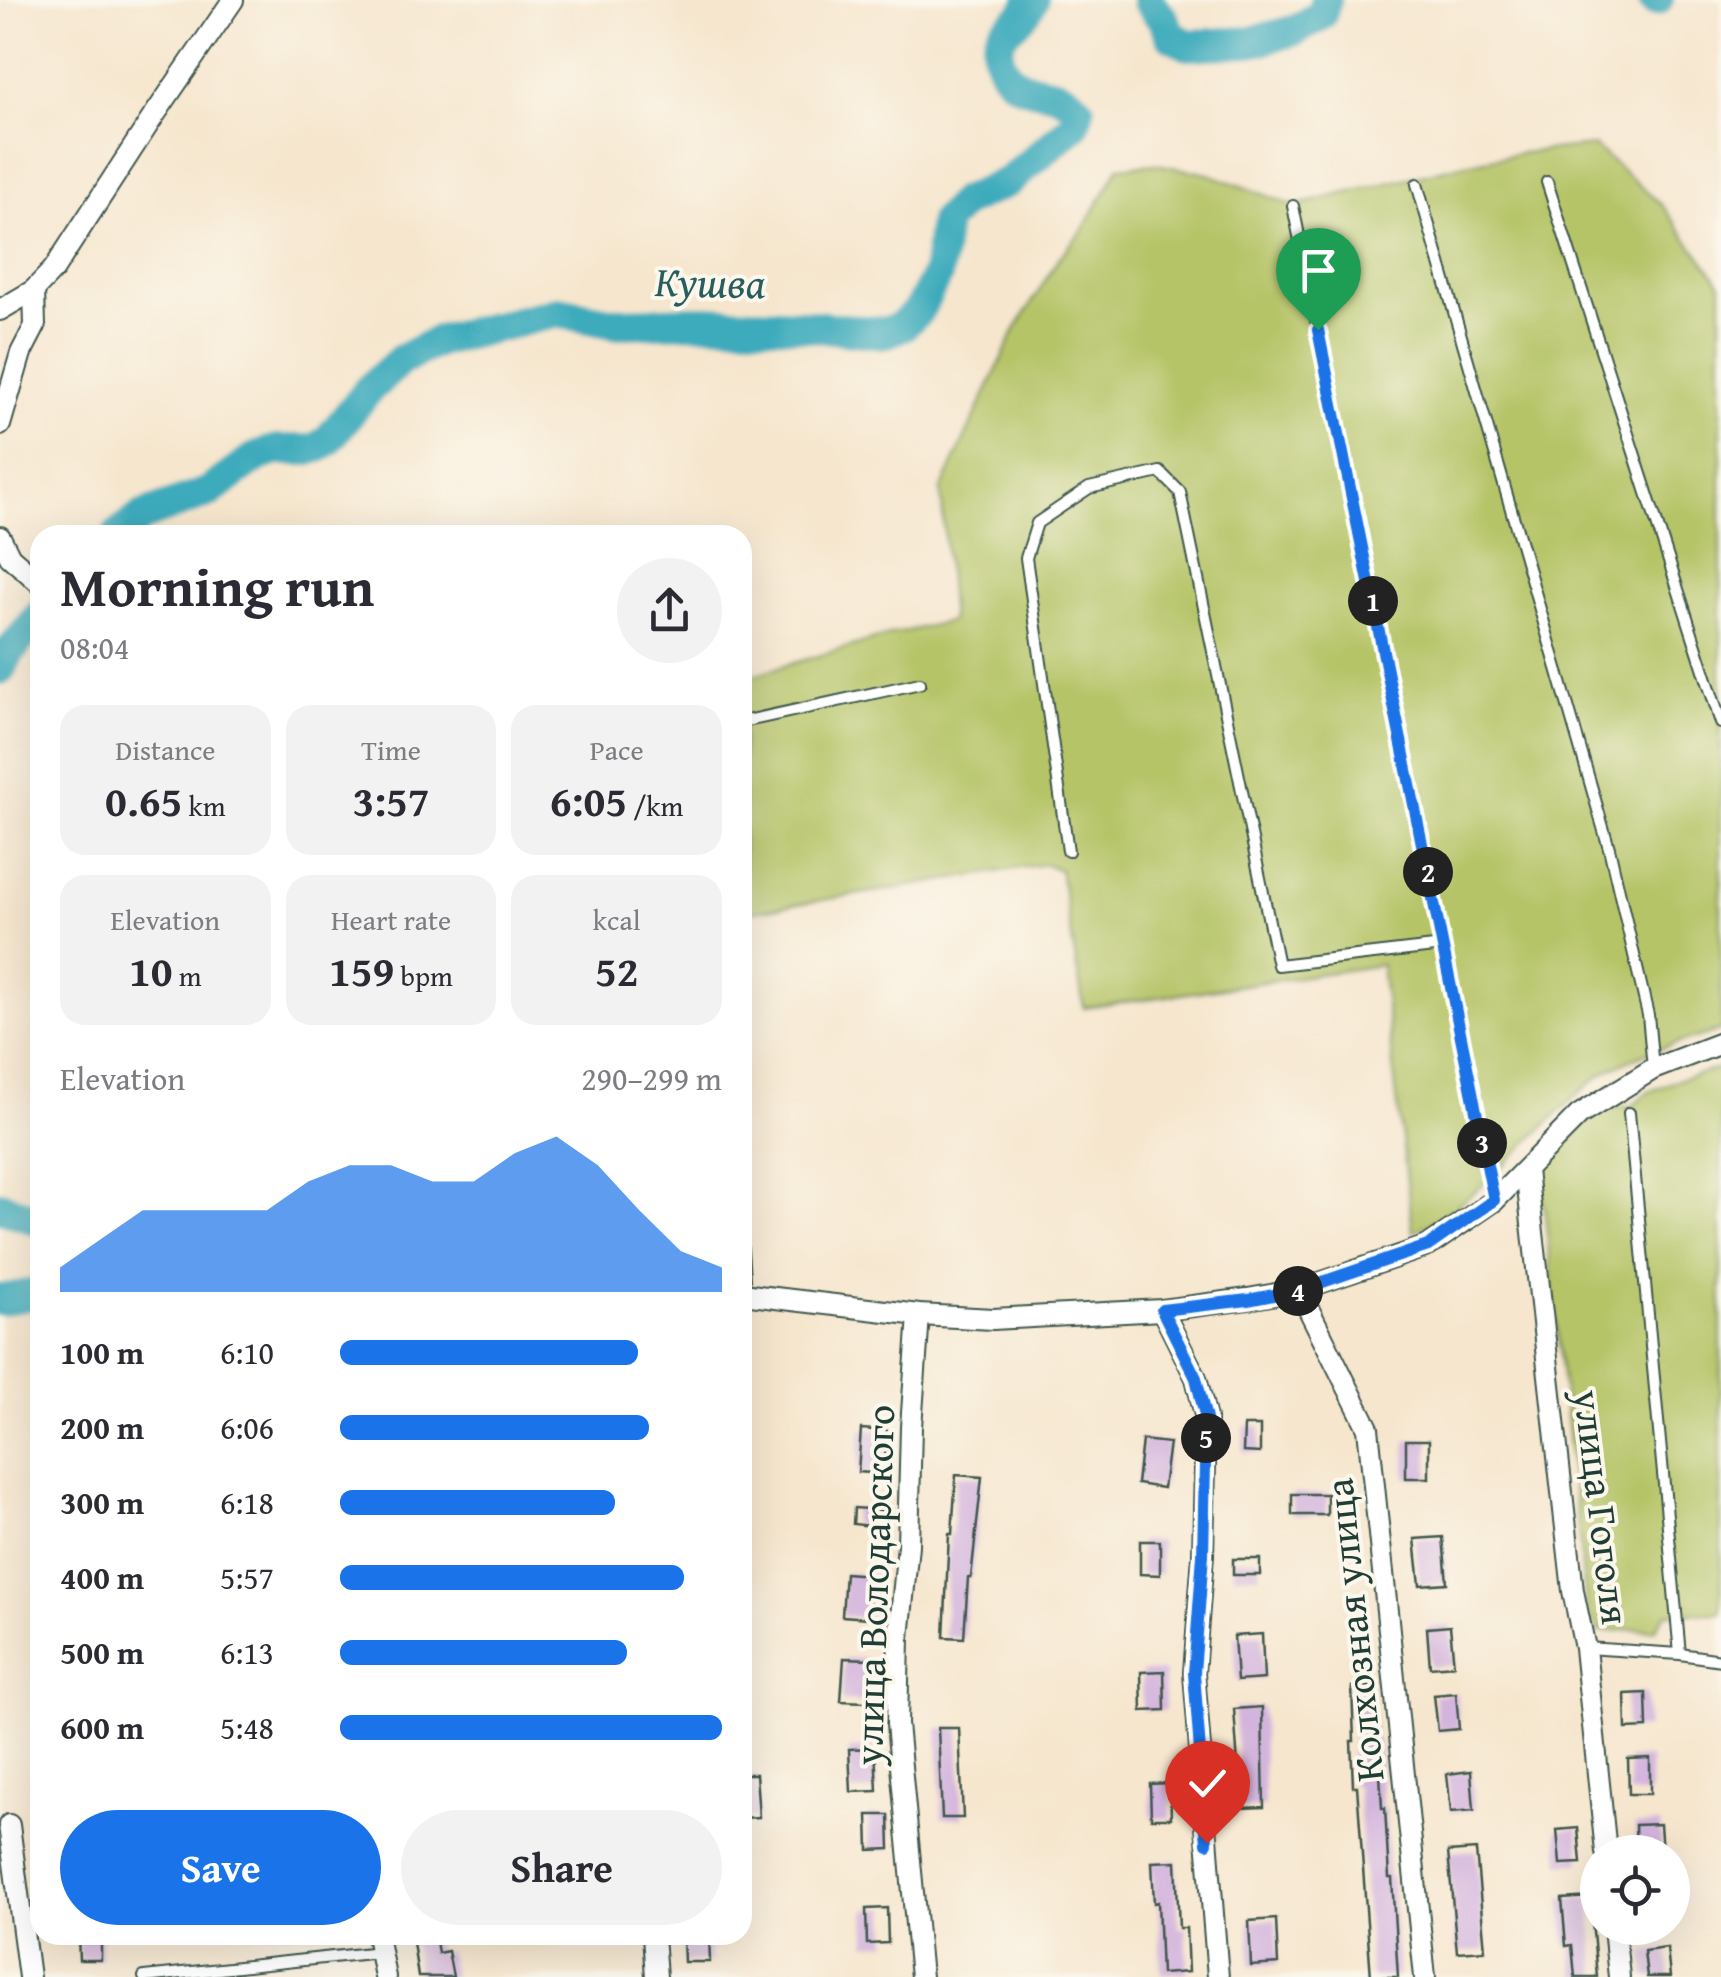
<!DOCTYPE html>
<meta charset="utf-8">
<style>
:root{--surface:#fff;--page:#f2f2f3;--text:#2b2b33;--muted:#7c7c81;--accent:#1a73e8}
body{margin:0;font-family:"Gentium Book Plus",serif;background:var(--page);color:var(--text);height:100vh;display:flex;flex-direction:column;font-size:38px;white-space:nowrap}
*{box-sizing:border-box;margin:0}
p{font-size:32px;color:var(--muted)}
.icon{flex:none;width:55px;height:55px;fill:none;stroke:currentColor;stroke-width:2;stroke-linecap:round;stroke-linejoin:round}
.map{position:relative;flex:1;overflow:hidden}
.details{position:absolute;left:30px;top:525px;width:722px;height:1420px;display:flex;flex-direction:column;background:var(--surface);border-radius:30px;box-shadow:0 10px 40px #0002}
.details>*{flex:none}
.controls{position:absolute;left:1580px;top:1835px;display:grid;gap:20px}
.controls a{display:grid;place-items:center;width:110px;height:110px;border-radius:50%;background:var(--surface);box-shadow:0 10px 40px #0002;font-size:50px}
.pin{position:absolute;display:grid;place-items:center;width:85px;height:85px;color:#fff;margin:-102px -42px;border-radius:50% 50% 50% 0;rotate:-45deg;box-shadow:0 0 10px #0007}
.pin .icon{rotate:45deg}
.km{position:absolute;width:50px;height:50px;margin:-25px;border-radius:50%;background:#222;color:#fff;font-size:28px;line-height:50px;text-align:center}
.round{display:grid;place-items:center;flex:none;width:105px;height:105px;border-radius:52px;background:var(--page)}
.overview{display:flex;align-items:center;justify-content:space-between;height:170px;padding:0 30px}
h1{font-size:55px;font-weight:700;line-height:75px}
.metrics{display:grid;grid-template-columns:repeat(3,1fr);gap:15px;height:170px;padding:10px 30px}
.metrics div{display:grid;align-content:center;border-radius:25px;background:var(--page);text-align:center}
.metrics b{font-size:42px;font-weight:700}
.metrics small{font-size:28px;font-weight:400}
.metrics p{font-size:28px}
.chart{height:280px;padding:20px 30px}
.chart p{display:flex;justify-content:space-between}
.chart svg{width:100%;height:180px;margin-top:10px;fill:var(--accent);opacity:.7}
.action{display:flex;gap:20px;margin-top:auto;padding:20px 30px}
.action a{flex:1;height:115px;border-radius:60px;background:var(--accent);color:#fff;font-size:40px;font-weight:700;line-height:115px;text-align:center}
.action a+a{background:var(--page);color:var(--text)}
ul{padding:0 30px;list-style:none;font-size:32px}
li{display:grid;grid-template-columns:160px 120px 1fr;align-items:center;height:75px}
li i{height:25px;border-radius:12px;background:var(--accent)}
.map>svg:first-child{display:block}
.green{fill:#b6c467;stroke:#6a804e;stroke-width:2.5}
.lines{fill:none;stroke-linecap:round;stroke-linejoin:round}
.river{stroke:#3eabbc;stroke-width:32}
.building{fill:#d3b4dd}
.lane-casing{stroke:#3f564b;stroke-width:14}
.street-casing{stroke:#3f564b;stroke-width:24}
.lane{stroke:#fff;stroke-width:10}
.street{stroke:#fff;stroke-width:20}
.route-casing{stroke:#fff;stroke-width:20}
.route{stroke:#1a73e8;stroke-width:12}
.labels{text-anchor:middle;stroke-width:8;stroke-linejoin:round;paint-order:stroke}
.street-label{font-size:40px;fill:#1f3d34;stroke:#fbf7ec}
.water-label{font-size:42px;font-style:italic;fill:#285e5d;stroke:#fbf7ec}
</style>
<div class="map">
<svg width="1721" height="1977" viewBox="0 0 1721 1977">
<rect width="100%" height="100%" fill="#fbf7ec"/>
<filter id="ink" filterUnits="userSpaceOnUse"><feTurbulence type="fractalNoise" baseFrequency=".01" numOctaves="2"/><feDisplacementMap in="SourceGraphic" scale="20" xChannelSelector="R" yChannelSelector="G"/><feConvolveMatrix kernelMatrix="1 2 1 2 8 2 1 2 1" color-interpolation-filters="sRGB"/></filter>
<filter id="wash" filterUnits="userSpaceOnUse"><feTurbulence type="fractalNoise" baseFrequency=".0048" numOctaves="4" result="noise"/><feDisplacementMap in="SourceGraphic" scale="40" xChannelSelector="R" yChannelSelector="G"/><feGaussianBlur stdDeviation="2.25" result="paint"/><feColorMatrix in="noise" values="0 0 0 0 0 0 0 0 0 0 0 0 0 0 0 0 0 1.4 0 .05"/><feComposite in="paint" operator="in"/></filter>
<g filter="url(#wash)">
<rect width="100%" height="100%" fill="#f6e6ce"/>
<g class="green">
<path d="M 1594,146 L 1662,205 L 1721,284 L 1721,1030 C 1679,1044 1626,1054 1592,1082 C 1535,1129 1481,1201 1413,1232 L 1381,965 L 1084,1008 L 1060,870 L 1045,864 L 743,913 L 743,678 L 889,635 L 951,621 L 941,490 L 1014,332 L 1059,258 L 1082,231 L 1119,167 L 1156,164 L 1209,174 L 1294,206 L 1465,164 L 1521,153 Z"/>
<path d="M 1721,1068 L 1721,1613 L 1666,1613 L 1655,1629 L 1598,1631 L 1586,1605 L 1540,1168 L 1602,1109 L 1632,1106 L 1646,1093 L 1680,1079 Z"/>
</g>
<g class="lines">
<g class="river">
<path d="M 1147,0 L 1163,19 L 1171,35 L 1188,45 L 1251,42 L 1296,30 L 1321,15 L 1326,0"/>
<path d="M 1654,0 L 1657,0"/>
<path d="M 118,535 L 143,516 L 209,492 L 258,456 L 277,450 L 309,450 L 319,447 L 328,440 L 369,389 L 401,360 L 438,341 L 558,312 L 614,323 L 702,321 L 800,325 L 884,333 L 902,326 L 918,311 L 937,275 L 944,222 L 963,202 L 1009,181 L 1074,125 L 1079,109 C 1059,87 1043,94 1020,84 C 1004,77 992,53 1001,36 C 1006,28 1018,22 1024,14 C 1028,10 1030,5 1033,0"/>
<path d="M 0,669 L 9,653 L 40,615"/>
<path d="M 0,1206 L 40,1221"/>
<path d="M 0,1300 L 40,1293"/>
</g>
</g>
<g id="blocks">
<g class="building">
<path d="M 1244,1426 L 1260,1426 L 1260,1453 L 1243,1452 Z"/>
<path d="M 861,1429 L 887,1431 L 884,1474 L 858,1472 Z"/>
<path d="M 1142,1440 L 1169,1443 L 1163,1488 L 1137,1484 Z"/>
<rect x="1406" y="1440" width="23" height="38"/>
<path d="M 956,1475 L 982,1477 L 971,1578 L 968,1578 L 964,1638 L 944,1637 L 949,1534 L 952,1534 Z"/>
<rect x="1292" y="1494" width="35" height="21"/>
<path d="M 854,1508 L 882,1510 L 881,1527 L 853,1524 Z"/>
<path d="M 1443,1537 L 1447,1583 L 1420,1585 L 1415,1539 Z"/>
<path d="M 1140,1541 L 1160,1541 L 1160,1575 L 1140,1574 Z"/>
<rect x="1233" y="1559" width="27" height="16"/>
<path d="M 845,1573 L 871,1575 L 868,1618 L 842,1616 Z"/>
<path d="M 1450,1626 L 1454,1665 L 1430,1667 L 1427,1628 Z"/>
<path d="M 1262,1634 L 1264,1679 L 1237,1681 L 1234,1636 Z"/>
<path d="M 844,1658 L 870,1659 L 867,1702 L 841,1701 Z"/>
<path d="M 1164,1671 L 1165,1710 L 1142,1711 L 1141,1672 Z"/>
<path d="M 1373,1686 L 1375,1740 L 1378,1740 L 1382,1808 L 1385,1808 L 1389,1878 L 1392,1878 L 1398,1977 L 1371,1977 L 1357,1786 L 1353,1786 L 1351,1741 L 1354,1741 L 1352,1687 Z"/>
<path d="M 1456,1693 L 1459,1729 L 1438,1731 L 1434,1695 Z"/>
<path d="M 1646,1693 L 1647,1728 L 1626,1729 L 1625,1694 Z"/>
<path d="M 1262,1707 L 1264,1807 L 1241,1808 L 1234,1709 Z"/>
<path d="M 938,1728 L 959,1728 L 963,1818 L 942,1818 Z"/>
<path d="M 875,1748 L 877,1791 L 851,1792 L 849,1749 Z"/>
<path d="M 1650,1758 L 1650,1794 L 1629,1794 L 1628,1759 Z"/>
<path d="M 1471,1771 L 1474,1810 L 1451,1812 L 1447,1774 Z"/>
<path d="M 742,1774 L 756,1774 L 759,1817 L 742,1818 Z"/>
<path d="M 1170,1783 L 1171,1818 L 1151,1818 L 1150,1784 Z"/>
<path d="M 868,1815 L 889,1815 L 890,1849 L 869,1850 Z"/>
<path d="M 1660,1824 L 1662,1852 L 1636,1852 L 1635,1825 Z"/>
<path d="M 1578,1828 L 1581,1863 L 1560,1864 L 1557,1830 Z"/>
<path d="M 1476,1850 L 1485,1950 L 1457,1952 L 1448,1852 Z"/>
<path d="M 1176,1861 L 1179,1928 L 1186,1928 L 1188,1972 L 1161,1974 L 1158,1902 L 1154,1903 L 1152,1862 Z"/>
<path d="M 1590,1897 L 1597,1977 L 1575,1977 L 1572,1945 L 1566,1946 L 1562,1899 Z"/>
<path d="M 887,1908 L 888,1943 L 867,1944 L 866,1909 Z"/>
<path d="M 1276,1919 L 1278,1964 L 1251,1966 L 1249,1921 Z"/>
<path d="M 78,1935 L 101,1935 L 101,1960 L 79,1960 Z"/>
<path d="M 412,1935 L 435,1935 L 438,1953 L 448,1951 L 453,1977 L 418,1977 Z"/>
<path d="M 683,1935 L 709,1935 L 710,1962 L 684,1962 Z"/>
<path d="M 1667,1948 L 1670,1977 L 1647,1977 L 1644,1951 Z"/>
</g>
</g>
</g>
<g filter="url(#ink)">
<use href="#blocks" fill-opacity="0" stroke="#3f564b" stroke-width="2.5"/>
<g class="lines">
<defs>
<g id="lane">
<path d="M 1547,182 L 1721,723"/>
<path d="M 1417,184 L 1609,848 L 1648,1015 L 1653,1068"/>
<path d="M 1293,206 L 1494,1200"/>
<path d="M 742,722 L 920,683"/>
<path d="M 1068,851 L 1026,558 L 1037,523 L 1089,488 L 1160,472 L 1180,492 L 1278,965 L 1443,946"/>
<path d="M 1629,1113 L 1680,1654"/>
<path d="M 742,1249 L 745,1293"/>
<path d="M 1586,1648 L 1680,1654 L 1721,1660"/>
<path d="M 144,1977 L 380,1952"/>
</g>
<g id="street">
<path d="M 0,310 L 34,290 L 54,269 L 151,120 L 233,0"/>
<path d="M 0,425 L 21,353 L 35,326 L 34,290"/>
<path d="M 0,537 L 10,557 L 40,583"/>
<path d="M 1526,1170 L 1573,1591 L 1585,1648 L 1606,1852"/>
<path d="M 1299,1290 L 1368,1428 L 1425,1977"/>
<path d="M 742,1294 L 919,1315 L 993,1319 L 1162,1310 L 1248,1299 L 1299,1290 L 1428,1246 L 1494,1201 L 1579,1115 L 1653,1069 L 1721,1043"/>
<path d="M 1162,1310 L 1196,1378 L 1206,1419 L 1203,1555 L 1194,1673 L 1218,1977"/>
<path d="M 919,1315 L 911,1427 L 908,1545 L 899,1638 L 897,1724 L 921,1977"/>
<path d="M 9,1825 L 29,1977"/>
<path d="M 1614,1928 L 1619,1977"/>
<path d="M 377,1935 L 385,1977"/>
<path d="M 653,1935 L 656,1977"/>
</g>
</defs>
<use href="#lane" class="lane-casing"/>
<use href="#street" class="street-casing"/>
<use href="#lane" class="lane"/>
<use href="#street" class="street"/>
</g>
</g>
<g class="lines" filter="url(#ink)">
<defs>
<path id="route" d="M 1207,1843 L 1194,1673 L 1203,1555 L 1206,1419 L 1196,1378 L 1162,1310 L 1248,1300 L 1299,1290 L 1428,1246 L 1494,1200 L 1318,330"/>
</defs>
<use href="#route" class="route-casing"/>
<use href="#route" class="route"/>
</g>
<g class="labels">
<g class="street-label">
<text transform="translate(1602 1507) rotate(83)" y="14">улица Гоголя</text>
<text transform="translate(874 1585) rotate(-88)" y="14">улица Володарского</text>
<text transform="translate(1354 1630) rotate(-96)" y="14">Колхозная улица</text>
</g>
<g class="water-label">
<text transform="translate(710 282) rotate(1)" y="15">Кушва</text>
</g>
</g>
</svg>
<div class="controls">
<a><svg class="icon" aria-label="locate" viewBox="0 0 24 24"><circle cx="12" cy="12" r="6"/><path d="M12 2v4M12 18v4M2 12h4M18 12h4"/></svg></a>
</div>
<div class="pin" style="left:1318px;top:330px;background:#1e9e55"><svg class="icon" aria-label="arrive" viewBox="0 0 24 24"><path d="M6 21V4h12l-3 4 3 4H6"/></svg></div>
<div class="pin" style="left:1207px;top:1843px;background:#d93025"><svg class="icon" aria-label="check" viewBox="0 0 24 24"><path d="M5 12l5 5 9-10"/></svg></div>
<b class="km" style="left:1373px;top:601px">1</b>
<b class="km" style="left:1428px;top:872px">2</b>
<b class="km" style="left:1482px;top:1143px">3</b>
<b class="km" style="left:1298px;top:1291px">4</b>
<b class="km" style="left:1206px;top:1438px">5</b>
<section class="details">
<div class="overview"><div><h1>Morning run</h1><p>08:04</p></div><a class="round"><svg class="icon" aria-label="share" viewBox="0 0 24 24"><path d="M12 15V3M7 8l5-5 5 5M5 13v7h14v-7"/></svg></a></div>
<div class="metrics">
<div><p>Distance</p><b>0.65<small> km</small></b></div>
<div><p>Time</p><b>3:57</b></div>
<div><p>Pace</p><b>6:05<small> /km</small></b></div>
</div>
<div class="metrics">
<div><p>Elevation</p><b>10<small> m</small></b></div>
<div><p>Heart rate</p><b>159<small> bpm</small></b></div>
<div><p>kcal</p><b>52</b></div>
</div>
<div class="chart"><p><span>Elevation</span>290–299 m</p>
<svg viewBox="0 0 160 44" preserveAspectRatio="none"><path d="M0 44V38L10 31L20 24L30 24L40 24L50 24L60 17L70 13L80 13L90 17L100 17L110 10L120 6L130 13L140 24L150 34L160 38V44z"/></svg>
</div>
<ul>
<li><b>100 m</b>6:10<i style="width:78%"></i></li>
<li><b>200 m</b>6:06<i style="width:81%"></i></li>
<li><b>300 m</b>6:18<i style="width:72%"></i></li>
<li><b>400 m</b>5:57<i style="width:90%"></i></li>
<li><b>500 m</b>6:13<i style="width:75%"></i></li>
<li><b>600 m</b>5:48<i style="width:100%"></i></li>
</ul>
<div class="action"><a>Save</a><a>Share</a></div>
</section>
</div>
